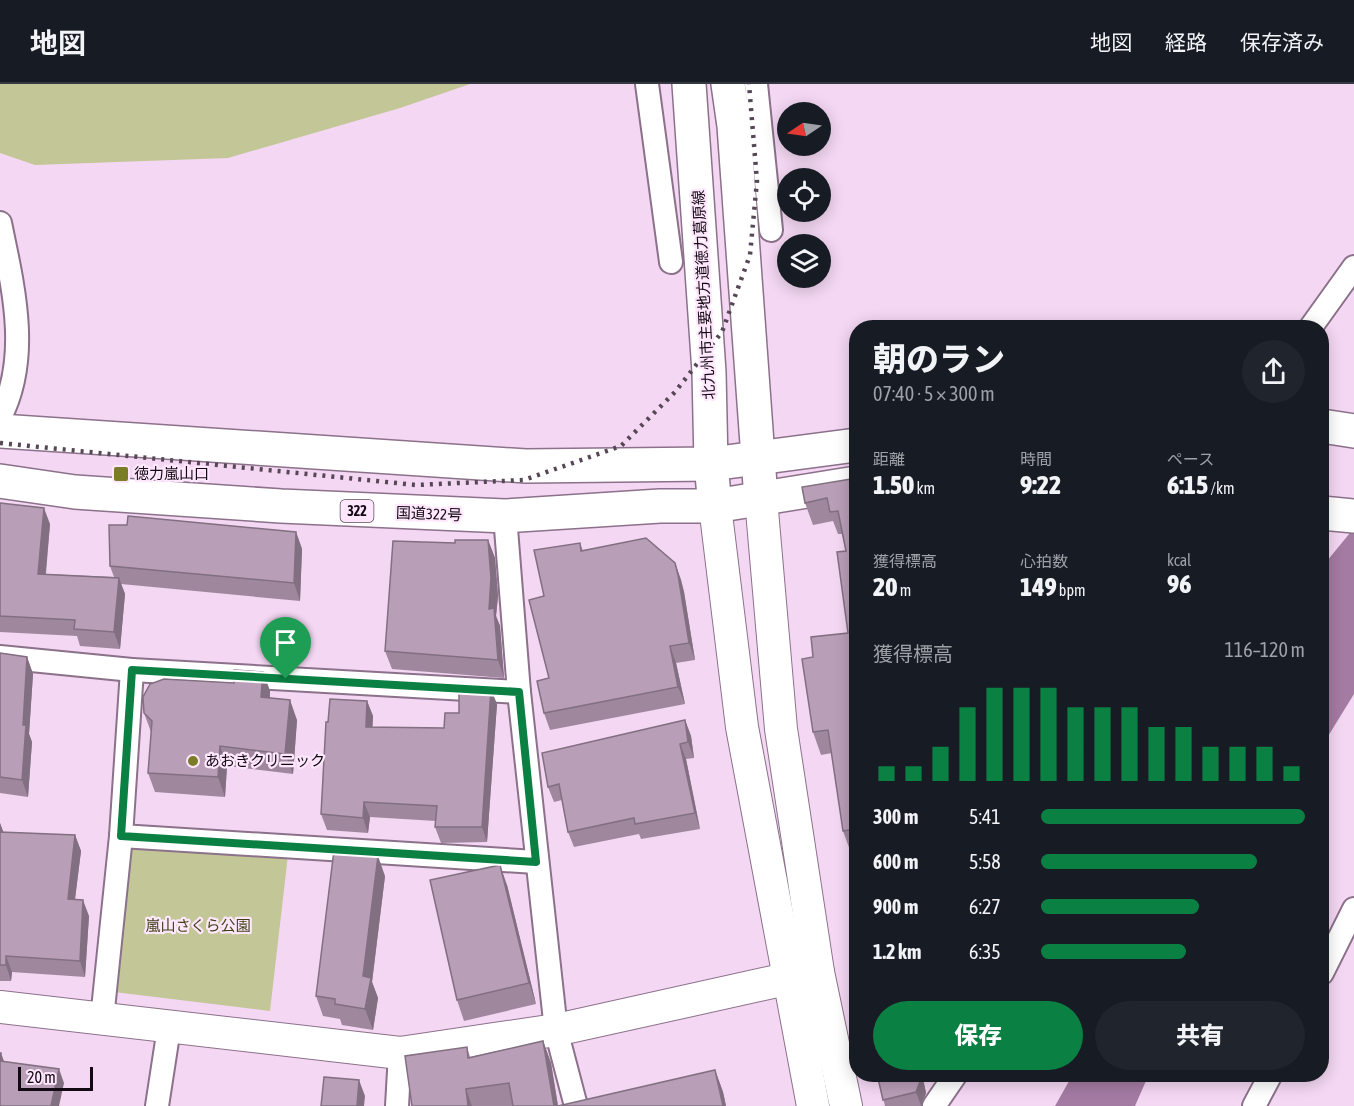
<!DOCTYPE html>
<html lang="ja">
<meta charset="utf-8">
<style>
:root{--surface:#171b24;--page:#20242c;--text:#f1f3f6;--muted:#9ea1a6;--line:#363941;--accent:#0b8043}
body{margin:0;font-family:"Asap Condensed","Noto Sans JP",sans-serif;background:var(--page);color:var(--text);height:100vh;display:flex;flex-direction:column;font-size:22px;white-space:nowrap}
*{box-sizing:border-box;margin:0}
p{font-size:20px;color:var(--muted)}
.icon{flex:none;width:33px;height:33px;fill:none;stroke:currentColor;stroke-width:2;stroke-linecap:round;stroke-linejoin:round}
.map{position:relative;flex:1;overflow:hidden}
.panel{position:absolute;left:849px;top:236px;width:480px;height:762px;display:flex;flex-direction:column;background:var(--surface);border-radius:24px;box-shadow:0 3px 15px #0003}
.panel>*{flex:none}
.needle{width:39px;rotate:257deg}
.tools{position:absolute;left:777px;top:18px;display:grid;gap:12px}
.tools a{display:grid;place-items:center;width:54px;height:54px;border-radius:50%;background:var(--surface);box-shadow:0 3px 15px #0003;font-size:30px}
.scale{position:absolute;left:18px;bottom:15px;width:75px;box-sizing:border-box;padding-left:6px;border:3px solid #120912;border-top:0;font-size:16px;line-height:21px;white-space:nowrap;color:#120912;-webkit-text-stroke:4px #fee7fd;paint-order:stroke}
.pin{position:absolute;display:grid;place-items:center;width:51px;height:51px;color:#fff;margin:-62px -26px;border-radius:50% 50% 50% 0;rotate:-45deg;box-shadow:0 0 6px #0007}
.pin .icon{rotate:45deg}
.round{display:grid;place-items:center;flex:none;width:63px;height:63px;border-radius:32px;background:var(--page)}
.overview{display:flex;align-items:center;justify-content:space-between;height:102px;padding:0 24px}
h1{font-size:33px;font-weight:800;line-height:45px}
.metrics{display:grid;grid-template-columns:repeat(3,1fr);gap:9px;height:102px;padding:6px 24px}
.metrics div{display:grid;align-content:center}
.metrics b{font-size:26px;font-weight:800}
.metrics small{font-size:16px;font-weight:400}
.metrics p{font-size:16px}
.chart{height:168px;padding:12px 24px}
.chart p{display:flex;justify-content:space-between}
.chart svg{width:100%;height:108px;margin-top:6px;stroke:var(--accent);stroke-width:6}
.button{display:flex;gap:12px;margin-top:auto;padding:12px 24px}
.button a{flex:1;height:69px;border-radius:36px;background:var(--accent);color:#fff;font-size:24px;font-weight:800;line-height:69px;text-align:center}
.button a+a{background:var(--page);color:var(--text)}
ul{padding:0 24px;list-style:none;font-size:20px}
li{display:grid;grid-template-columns:96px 72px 1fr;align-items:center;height:45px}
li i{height:15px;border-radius:8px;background:var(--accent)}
header{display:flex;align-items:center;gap:36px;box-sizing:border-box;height:84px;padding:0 30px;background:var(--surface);border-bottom:2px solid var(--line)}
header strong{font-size:28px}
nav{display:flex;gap:33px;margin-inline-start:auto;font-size:21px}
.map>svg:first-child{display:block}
.green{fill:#c3c797}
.water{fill:#a47ba3}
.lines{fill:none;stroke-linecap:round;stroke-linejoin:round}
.street-casing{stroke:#8b718a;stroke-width:26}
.secondary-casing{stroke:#8b718a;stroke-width:34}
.primary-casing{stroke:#8b718a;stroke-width:36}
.highway-casing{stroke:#8b718a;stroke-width:36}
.street{stroke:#fff;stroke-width:22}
.secondary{stroke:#fff;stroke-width:32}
.primary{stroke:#fff;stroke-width:33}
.highway{stroke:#fff;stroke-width:33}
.rail{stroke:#564755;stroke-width:4.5;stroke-dasharray:3 6;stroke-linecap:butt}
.wall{fill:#9f889e}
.shaded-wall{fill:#826f81}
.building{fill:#b99eb8;stroke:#826f81;stroke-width:1.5}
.route-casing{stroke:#fff;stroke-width:12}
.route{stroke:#0b8043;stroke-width:8}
.poi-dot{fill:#7a7d26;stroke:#fee7fd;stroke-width:2}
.labels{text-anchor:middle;stroke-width:4.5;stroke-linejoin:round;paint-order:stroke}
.shield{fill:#fee7fd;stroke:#594c58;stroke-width:1.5}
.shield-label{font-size:14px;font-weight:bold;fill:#120912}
.street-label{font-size:15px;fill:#120912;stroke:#fee7fd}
.poi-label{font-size:15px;fill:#120912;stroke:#fee7fd;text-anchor:start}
.park-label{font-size:15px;fill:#3f4115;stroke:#fee7fd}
</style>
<header>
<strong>地図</strong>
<nav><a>地図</a><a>経路</a><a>保存済み</a></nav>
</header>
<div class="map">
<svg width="1354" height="1022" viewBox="0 0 1354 1022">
<rect width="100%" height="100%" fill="#f4d7f3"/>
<g class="green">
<path d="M 0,0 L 470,0 L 400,24 L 228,74 L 35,81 L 0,69 Z"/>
<path d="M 128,763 L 288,771 L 270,927 L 114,908 Z"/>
</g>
<g class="water">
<path d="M 1354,444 L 1354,610 L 1322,662 L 1322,483 Z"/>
<path d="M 1073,990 L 1149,990 L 1135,1022 L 1055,1022 Z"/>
</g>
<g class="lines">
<defs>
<g id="street">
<path d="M 647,0 L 671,178"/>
<path d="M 756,0 L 771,146"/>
<path d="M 0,139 C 13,202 31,273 0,333"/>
<path d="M 1311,243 L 1354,183"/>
<path d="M 0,573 L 132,586 L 519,608 L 505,432"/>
<path d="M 519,608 L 556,946 L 576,1022"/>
<path d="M 121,752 L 536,778"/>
<path d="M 1322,889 L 1354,825"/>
<path d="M 102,935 L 121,752 L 132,586"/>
<path d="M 157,1022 L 169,944"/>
<path d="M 397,1022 L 400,969"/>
<path d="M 934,1022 L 956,990"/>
<path d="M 1254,1022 L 1271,990"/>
</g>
<g id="secondary">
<path d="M 761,415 L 781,645 L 818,888 L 846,1022"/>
<path d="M 715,422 L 742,643 L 813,1022"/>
<path d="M 0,923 L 400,969 L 556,946 L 818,888"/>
</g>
<g id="primary">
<path d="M 689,0 L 709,288 L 711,380 L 715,422"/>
<path d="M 728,0 L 734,42 L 761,415"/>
</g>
<g id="highway">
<path d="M 1322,342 L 1354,347"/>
<path d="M 0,347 L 526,382 L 711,380 L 856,361"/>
<path d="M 0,397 L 75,408 L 281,422 L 505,432 L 660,422 L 715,422 L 856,399"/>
<path d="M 1322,429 L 1354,432"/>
</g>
</defs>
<use href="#street" class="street-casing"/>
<use href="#secondary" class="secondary-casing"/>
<use href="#primary" class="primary-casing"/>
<use href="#highway" class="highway-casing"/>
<use href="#street" class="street"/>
<use href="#secondary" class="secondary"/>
<use href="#primary" class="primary"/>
<use href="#highway" class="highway"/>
<path class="rail" d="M 0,359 L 416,401 L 524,396 L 621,362 L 675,308 L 722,248 L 750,171 L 757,97 L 749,0"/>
</g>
<g class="wall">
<path d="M 856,392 L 856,769 L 851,769 L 843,747 L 832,669 L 821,671 L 813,648 L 813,573 L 848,549 L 846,467 L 842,450 L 838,450 L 833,437 L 813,441 L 805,419 Z"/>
<path d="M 0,419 L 50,440 L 46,490 L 114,493 L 110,482 L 296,448 L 302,465 L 300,517 L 121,500 L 125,510 L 120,565 L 80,562 L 77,552 L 0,548 Z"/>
<path d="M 488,456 L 495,474 L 498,512 L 496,532 L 500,542 L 504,594 L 392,585 L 385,567 L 455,459 Z"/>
<path d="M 580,459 L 583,467 L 675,479 L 681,496 L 684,508 L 695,576 L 676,579 L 685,620 L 550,646 L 544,629 L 549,594 L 544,512 Z"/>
<path d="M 0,569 L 27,573 L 33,590 L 29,650 L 32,658 L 28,713 L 0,709 Z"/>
<path d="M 263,588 L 270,607 L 270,614 L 297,636 L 293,690 L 227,682 L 225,713 L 155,708 L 148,689 L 151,648 L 144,629 L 234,599 Z"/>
<path d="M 367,617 L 373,632 L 372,643 L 444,644 L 459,629 L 497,620 L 487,758 L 441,759 L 435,743 L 436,737 L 370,733 L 368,749 L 327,746 L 321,730 L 328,638 Z"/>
<path d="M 685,636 L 691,652 L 694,674 L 686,675 L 700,745 L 641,755 L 639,750 L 574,763 L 568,748 L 562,716 L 554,718 L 548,703 Z"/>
<path d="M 0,739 L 3,748 L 75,751 L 81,767 L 75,815 L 89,832 L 85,893 L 12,888 L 11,897 L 0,897 Z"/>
<path d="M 385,792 L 372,898 L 378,914 L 373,946 L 342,941 L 340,935 L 323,932 L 316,912 Z"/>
<path d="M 507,801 L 536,920 L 464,937 L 457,916 Z"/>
<path d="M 543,957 L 551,979 L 558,1022 L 715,986 L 723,1008 L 726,1022 L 412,1022 L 467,963 L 470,973 Z"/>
<path d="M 877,990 L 922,990 L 926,1009 L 921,1022 L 885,1022 Z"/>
</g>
<g class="shaded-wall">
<path d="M 44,424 L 50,440 L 44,506 L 38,490 Z"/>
<path d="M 296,448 L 302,465 L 300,517 L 294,499 Z"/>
<path d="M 488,456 L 495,474 L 498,512 L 496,532 L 500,542 L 504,594 L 498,576 L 489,525 Z"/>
<path d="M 675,479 L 681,496 L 684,508 L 695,576 L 689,559 Z"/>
<path d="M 119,494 L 125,510 L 120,565 L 114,548 Z"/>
<path d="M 670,562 L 676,579 L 685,620 L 678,603 Z"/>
<path d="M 27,573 L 33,590 L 29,650 L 32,658 L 28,713 L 22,696 L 23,641 Z"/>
<path d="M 263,588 L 270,607 L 268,633 L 261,613 Z"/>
<path d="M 491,605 L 497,620 L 487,758 L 482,743 Z"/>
<path d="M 290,616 L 297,636 L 293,690 L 285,670 Z"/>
<path d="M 367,617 L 373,632 L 372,658 L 366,643 Z"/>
<path d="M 685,636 L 691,652 L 694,674 L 688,658 Z"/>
<path d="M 680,660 L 686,675 L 700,745 L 695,729 Z"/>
<path d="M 220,662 L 227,682 L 225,713 L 218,693 Z"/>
<path d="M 364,718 L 370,733 L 368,749 L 363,734 Z"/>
<path d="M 0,739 L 6,755 L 0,749 Z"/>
<path d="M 75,751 L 81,767 L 73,831 L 68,815 Z"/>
<path d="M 378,772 L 385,792 L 372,898 L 378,914 L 373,946 L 365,925 L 363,892 Z"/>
<path d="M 500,781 L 507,801 L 536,920 L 529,899 Z"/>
<path d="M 83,816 L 89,832 L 85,893 L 80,877 Z"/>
<path d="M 6,872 L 12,888 L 11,897 L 6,881 Z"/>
<path d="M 543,957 L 551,979 L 558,1022 L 554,1022 Z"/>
<path d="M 1,969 L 6,983 L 0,977 Z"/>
<path d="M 59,985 L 64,999 L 59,1022 L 51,1022 Z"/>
<path d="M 715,986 L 723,1008 L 726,1022 L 723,1022 Z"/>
<path d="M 920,990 L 922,990 L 926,1009 L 921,1022 L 916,1008 Z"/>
<path d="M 359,996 L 365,1012 L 364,1022 L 357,1022 Z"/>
<path d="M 466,1005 L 472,1022 L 468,1022 Z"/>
</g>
<g class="building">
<path d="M 856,392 L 856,745 L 843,747 L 828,646 L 813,648 L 802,575 L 813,573 L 811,553 L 848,549 L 837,468 L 846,467 L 838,427 L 830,428 L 827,414 L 805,419 L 802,403 L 851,395 Z"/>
<path d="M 0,419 L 44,424 L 38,490 L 119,494 L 114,548 L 74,545 L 75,536 L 0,532 Z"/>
<path d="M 128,432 L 296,448 L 294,499 L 110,482 L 109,441 L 127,441 Z"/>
<path d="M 646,454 L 675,479 L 678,491 L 689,559 L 670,562 L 678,603 L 544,629 L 537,597 L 549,594 L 529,516 L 544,512 L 534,466 L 580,459 L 581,467 Z"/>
<path d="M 455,456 L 488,456 L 491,494 L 489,525 L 494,524 L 498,576 L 385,567 L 393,457 L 455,459 Z"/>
<path d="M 0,569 L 27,573 L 23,641 L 26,641 L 22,696 L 0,693 Z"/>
<path d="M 234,586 L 263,588 L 261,613 L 290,616 L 285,670 L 220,662 L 218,693 L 148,689 L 152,637 L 144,629 L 143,613 L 150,600 L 164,595 L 234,599 Z"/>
<path d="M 459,603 L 491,605 L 482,743 L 435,743 L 437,722 L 364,718 L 363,734 L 321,730 L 326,638 L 328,638 L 330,615 L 367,617 L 366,643 L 444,644 L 445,629 L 459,629 Z"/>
<path d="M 685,636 L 688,658 L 680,660 L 695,729 L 635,740 L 634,734 L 568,748 L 559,700 L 548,703 L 542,669 Z"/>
<path d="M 0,748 L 75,751 L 68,815 L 83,816 L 80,877 L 6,872 L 6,881 L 0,881 Z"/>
<path d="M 334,766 L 378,772 L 363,892 L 371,894 L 365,925 L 335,920 L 335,915 L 316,912 Z"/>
<path d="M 500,781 L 529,899 L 457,916 L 430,796 Z"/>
<path d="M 543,957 L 554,1022 L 513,1022 L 509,999 L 466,1005 L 468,1022 L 412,1022 L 405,972 L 467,963 L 468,974 Z"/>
<path d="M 0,969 L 1,969 L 0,977 L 59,985 L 51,1022 L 0,1022 Z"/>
<path d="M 715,986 L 723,1022 L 558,1022 Z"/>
<path d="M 877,990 L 920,990 L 921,995 L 916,1008 L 883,1016 Z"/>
<path d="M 324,993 L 359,996 L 357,1022 L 321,1022 Z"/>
</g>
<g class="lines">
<defs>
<path id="route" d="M 132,586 L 519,608 L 536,778 L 121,752 Z"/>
</defs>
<use href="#route" class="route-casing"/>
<use href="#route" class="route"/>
</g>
<g class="poi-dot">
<rect x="113" y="382" width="16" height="16" rx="3"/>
<circle cx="193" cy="677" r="6"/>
</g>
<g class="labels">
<rect class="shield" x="340.5" y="416" width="33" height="22" rx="4.5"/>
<g class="shield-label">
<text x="357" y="432">322</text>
</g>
<g class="street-label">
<text transform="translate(704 211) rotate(-93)" y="5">北九州市主要地方道徳力葛原線</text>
<text transform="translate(429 430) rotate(2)" y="5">国道322号</text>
</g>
<g class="poi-label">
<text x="134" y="395">徳力嵐山口</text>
<text x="205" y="682">あおきクリニック</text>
</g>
<g class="park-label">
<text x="198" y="847">嵐山さくら公園</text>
</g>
</g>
</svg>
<div class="tools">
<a><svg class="needle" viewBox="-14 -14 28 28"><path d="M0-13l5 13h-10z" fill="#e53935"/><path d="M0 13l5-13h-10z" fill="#9ea1a6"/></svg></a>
<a><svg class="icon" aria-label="locate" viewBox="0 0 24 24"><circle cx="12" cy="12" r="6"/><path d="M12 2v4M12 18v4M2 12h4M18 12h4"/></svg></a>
<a><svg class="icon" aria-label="layers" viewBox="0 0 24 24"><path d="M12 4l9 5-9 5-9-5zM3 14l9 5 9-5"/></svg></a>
</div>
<div class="scale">20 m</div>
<div class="pin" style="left:286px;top:595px;background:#1e9e55"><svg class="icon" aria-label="arrive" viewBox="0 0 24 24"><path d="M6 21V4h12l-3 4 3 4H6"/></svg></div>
<section class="panel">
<div class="overview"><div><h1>朝のラン</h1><p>07:40 · 5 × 300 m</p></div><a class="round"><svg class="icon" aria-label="share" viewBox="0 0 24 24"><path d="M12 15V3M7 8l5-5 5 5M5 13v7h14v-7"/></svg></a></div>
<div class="metrics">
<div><p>距離</p><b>1.50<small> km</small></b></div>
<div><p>時間</p><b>9:22</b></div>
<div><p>ペース</p><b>6:15<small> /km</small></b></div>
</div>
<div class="metrics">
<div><p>獲得標高</p><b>20<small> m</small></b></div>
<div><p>心拍数</p><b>149<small> bpm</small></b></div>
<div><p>kcal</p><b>96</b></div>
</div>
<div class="chart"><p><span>獲得標高</span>116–120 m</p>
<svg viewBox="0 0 160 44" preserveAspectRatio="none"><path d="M5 44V38M15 44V38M25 44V30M35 44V14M45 44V6M55 44V6M65 44V6M75 44V14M85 44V14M95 44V14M105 44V22M115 44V22M125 44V30M135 44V30M145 44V30M155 44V38"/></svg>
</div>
<ul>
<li><b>300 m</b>5:41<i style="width:100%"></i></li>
<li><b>600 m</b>5:58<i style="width:82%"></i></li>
<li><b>900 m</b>6:27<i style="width:60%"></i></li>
<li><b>1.2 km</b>6:35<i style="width:55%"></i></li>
</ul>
<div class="button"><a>保存</a><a>共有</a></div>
</section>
</div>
